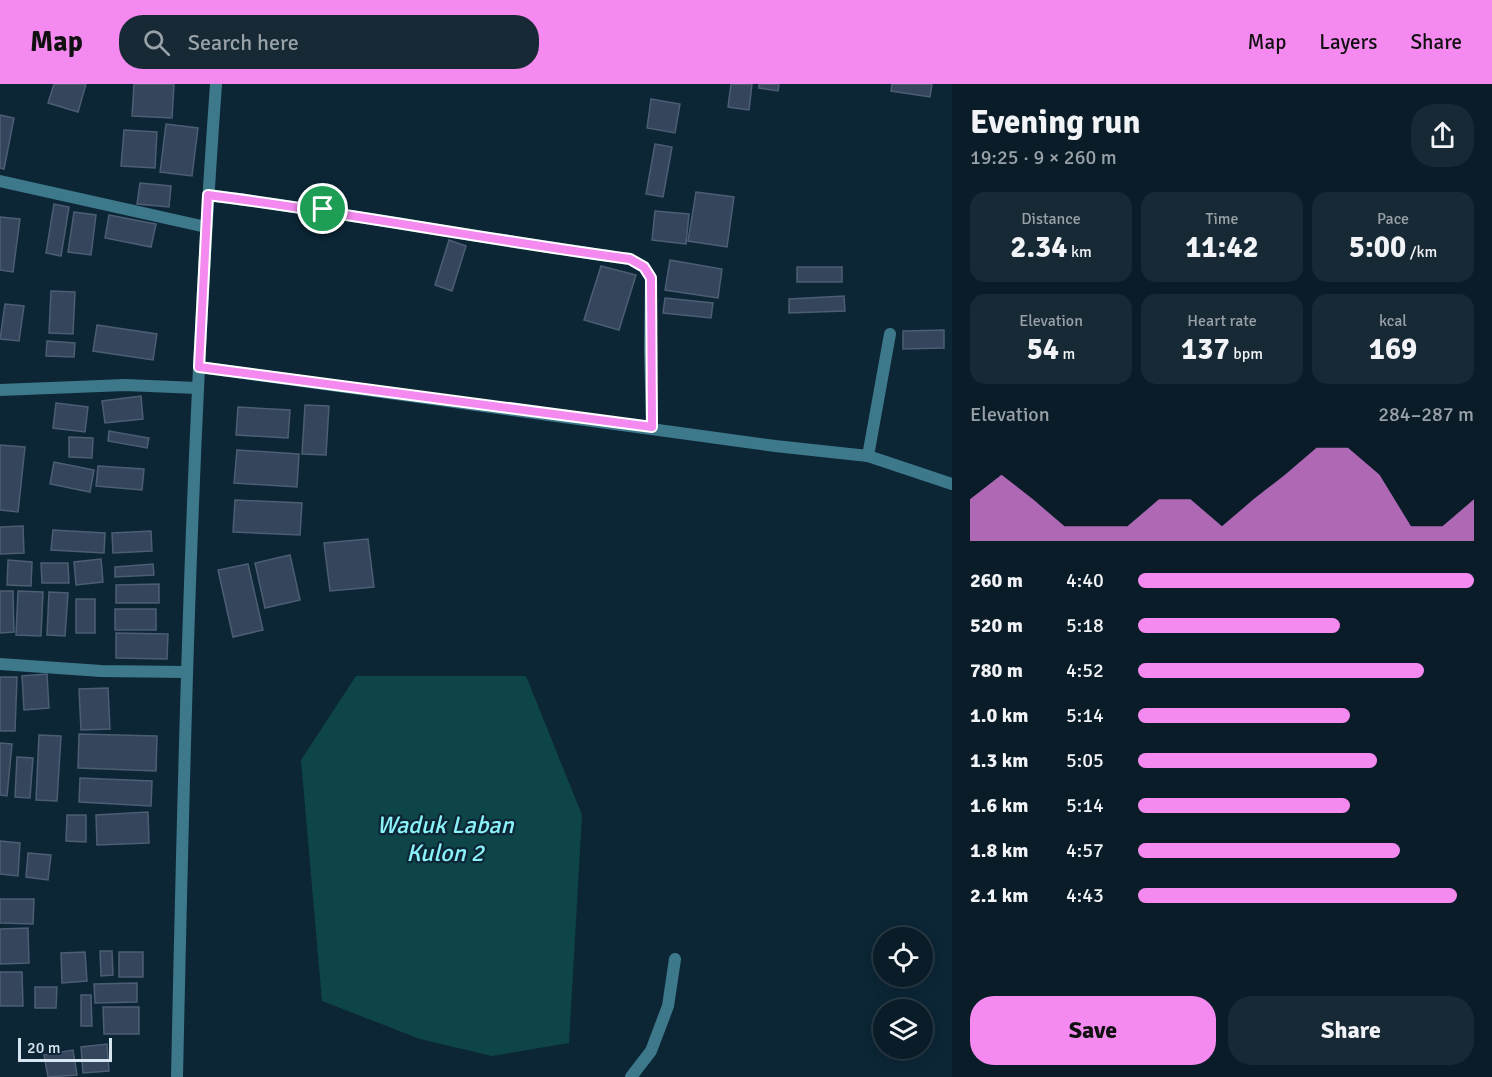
<!DOCTYPE html>
<meta charset="utf-8">
<style>
:root{--surface:#091c28;--page:#172934;--text:#f1f3f6;--muted:#99a1a8;--line:#293a45;--accent:#f489f0}
body{margin:0;font-family:Signika,sans-serif;background:var(--page);color:var(--text);height:100vh;display:flex;flex-direction:column;font-size:22px;white-space:nowrap}
*{box-sizing:border-box;margin:0}
p{font-size:20px;color:var(--muted)}
.icon{flex:none;width:33px;height:33px;fill:none;stroke:currentColor;stroke-width:2;stroke-linecap:round;stroke-linejoin:round}
.map{position:relative;flex:1;overflow:hidden}
.panel{display:flex;flex-direction:column;background:var(--surface);width:540px}
.panel>*{flex:none}
.controls{position:absolute;left:873px;top:843px;display:grid;gap:12px}
.controls a{display:grid;place-items:center;width:60px;height:60px;border-radius:50%;background:var(--surface);box-shadow:0 3px 15px #0003,0 0 0 2px var(--line);font-size:30px}
.scale{position:absolute;left:18px;bottom:15px;width:94px;box-sizing:border-box;padding-left:6px;border:3px solid #d6e5f0;border-top:0;font-size:16px;line-height:21px;white-space:nowrap;color:#d6e5f0;-webkit-text-stroke:4px #0c2636;paint-order:stroke}
.pin{position:absolute;display:grid;place-items:center;width:51px;height:51px;color:#fff;margin:-26px;border:3px solid #fff;border-radius:50%;box-shadow:0 2px 6px #0007}
.round{display:grid;place-items:center;flex:none;width:63px;height:63px;border-radius:24px;background:var(--page)}
.headline{display:flex;align-items:center;justify-content:space-between;height:102px;padding:0 18px}
h1{font-size:33px;font-weight:700;line-height:45px}
.stats{display:grid;grid-template-columns:repeat(3,1fr);gap:9px;height:102px;padding:6px 18px}
.stats div{display:grid;align-content:center;border-radius:15px;background:var(--page);text-align:center}
.stats b{font-size:30px;font-weight:700}
.stats small{font-size:16px;font-weight:400}
.stats p{font-size:16px}
.chart{height:168px;padding:12px 18px}
.chart p{display:flex;justify-content:space-between}
.chart svg{width:100%;height:108px;margin-top:6px;fill:var(--accent);opacity:.7}
.action{display:flex;gap:12px;margin-top:auto;padding:12px 18px}
.action a{flex:1;height:69px;border-radius:24px;background:var(--accent);color:#111;font-size:24px;font-weight:700;line-height:69px;text-align:center}
.action a+a{background:var(--page);color:var(--text)}
ul{padding:0 18px;list-style:none;font-size:20px}
li{display:grid;grid-template-columns:96px 72px 1fr;align-items:center;height:45px}
li i{height:15px;border-radius:8px;background:var(--accent)}
header{display:flex;align-items:center;gap:36px;box-sizing:border-box;height:84px;padding:0 30px;background:var(--accent);color:#111}
header strong{font-size:28px}
nav{display:flex;gap:33px;margin-inline-start:auto;font-size:21px}
.search{width:420px;height:54px;background:var(--page);display:flex;align-items:center;gap:15px;box-sizing:border-box;padding:0 21px;border-radius:24px;color:var(--muted);font-size:22px}
main{display:flex;flex:1;min-height:0}
.map>svg:first-child{display:block}
.water{fill:#0e4548}
.building{fill:#35465c;stroke:#4c5d74;stroke-width:1.5}
.lines{fill:none;stroke-linecap:round;stroke-linejoin:round}
.minor{stroke:#3d798b;stroke-width:12}
.route-casing{stroke:#fff;stroke-width:12}
.route{stroke:#f489f0;stroke-width:8}
.labels{text-anchor:middle;stroke-width:4.5;stroke-linejoin:round;paint-order:stroke}
.water-label{font-size:24px;font-style:italic;fill:#8bf2f9;stroke:#0c2636}
</style>
<header>
<strong>Map</strong>
<div class="search"><svg class="icon" aria-label="search" viewBox="0 0 24 24"><circle cx="10" cy="10" r="6"/><path d="M15 15l6 6"/></svg>Search here</div>
<nav><a>Map</a><a>Layers</a><a>Share</a></nav>
</header>
<main>
<div class="map">
<svg width="952" height="993" viewBox="0 0 952 993">
<rect width="100%" height="100%" fill="#0c2636"/>
<path class="water" d="M 356,592 L 526,592 L 582,731 L 569,959 L 492,972 L 420,955 L 322,917 L 301,676 Z"/>
<g class="building">
<path d="M 54,0 L 86,0 L 78,28 L 48,19 Z"/>
<path d="M 134,0 L 174,0 L 172,34 L 132,32 Z"/>
<path d="M 731,0 L 752,0 L 749,26 L 728,23 Z"/>
<path d="M 759,0 L 779,0 L 778,7 L 759,4 Z"/>
<path d="M 892,0 L 932,0 L 930,13 L 891,7 Z"/>
<path d="M 651,15 L 680,20 L 675,49 L 647,44 Z"/>
<path d="M 0,31 L 14,34 L 4,85 L 0,84 Z"/>
<path d="M 166,40 L 198,44 L 192,92 L 160,88 Z"/>
<path d="M 124,46 L 157,48 L 155,84 L 121,82 Z"/>
<path d="M 655,60 L 672,63 L 663,113 L 646,110 Z"/>
<path d="M 140,99 L 171,102 L 169,123 L 137,120 Z"/>
<path d="M 696,108 L 734,113 L 727,163 L 688,157 Z"/>
<path d="M 54,120 L 69,123 L 61,172 L 46,169 Z"/>
<path d="M 655,127 L 689,130 L 686,160 L 652,156 Z"/>
<path d="M 74,128 L 96,131 L 91,171 L 68,168 Z"/>
<path d="M 109,131 L 156,140 L 151,163 L 105,154 Z"/>
<path d="M 0,133 L 20,135 L 13,188 L 0,186 Z"/>
<path d="M 449,156 L 466,162 L 452,207 L 435,201 Z"/>
<path d="M 670,176 L 722,185 L 718,214 L 665,206 Z"/>
<path d="M 601,182 L 636,191 L 619,246 L 584,236 Z"/>
<rect x="797" y="183" width="45" height="15"/>
<path d="M 51,207 L 75,208 L 73,250 L 49,249 Z"/>
<path d="M 844,212 L 845,227 L 789,229 L 789,215 Z"/>
<path d="M 665,214 L 713,219 L 711,234 L 663,229 Z"/>
<path d="M 5,220 L 24,222 L 19,257 L 0,255 Z"/>
<path d="M 97,241 L 157,250 L 153,276 L 93,267 Z"/>
<path d="M 944,246 L 944,264 L 903,265 L 903,247 Z"/>
<path d="M 47,257 L 75,259 L 74,273 L 46,272 Z"/>
<path d="M 141,312 L 143,335 L 105,339 L 102,317 Z"/>
<path d="M 56,319 L 88,323 L 85,348 L 53,344 Z"/>
<path d="M 305,321 L 329,322 L 326,371 L 302,370 Z"/>
<path d="M 238,323 L 290,326 L 288,354 L 236,351 Z"/>
<path d="M 109,347 L 149,354 L 147,364 L 108,357 Z"/>
<path d="M 69,353 L 93,354 L 92,374 L 69,373 Z"/>
<path d="M 0,361 L 25,363 L 18,428 L 0,426 Z"/>
<path d="M 237,366 L 299,370 L 297,403 L 234,399 Z"/>
<path d="M 54,378 L 94,386 L 90,408 L 50,400 Z"/>
<path d="M 98,382 L 144,385 L 142,406 L 96,402 Z"/>
<path d="M 235,416 L 302,419 L 300,451 L 233,448 Z"/>
<path d="M 23,442 L 24,469 L 0,470 L 0,443 Z"/>
<path d="M 53,446 L 105,449 L 104,469 L 51,466 Z"/>
<path d="M 151,447 L 152,467 L 113,469 L 112,449 Z"/>
<path d="M 368,455 L 374,503 L 330,507 L 324,459 Z"/>
<path d="M 290,471 L 300,516 L 265,524 L 255,479 Z"/>
<path d="M 101,475 L 103,498 L 76,501 L 74,478 Z"/>
<path d="M 8,476 L 32,478 L 31,502 L 7,501 Z"/>
<path d="M 41,479 L 68,479 L 69,499 L 42,499 Z"/>
<path d="M 153,480 L 154,491 L 115,493 L 115,483 Z"/>
<path d="M 248,480 L 263,546 L 233,553 L 218,486 Z"/>
<path d="M 159,500 L 159,519 L 116,519 L 116,501 Z"/>
<path d="M 0,507 L 13,507 L 14,548 L 0,549 Z"/>
<path d="M 18,507 L 43,508 L 41,552 L 16,551 Z"/>
<path d="M 49,508 L 68,509 L 65,552 L 47,551 Z"/>
<rect x="76" y="515" width="19" height="34"/>
<rect x="115" y="525" width="41" height="21"/>
<path d="M 116,549 L 168,550 L 167,575 L 116,574 Z"/>
<path d="M 47,590 L 49,624 L 24,626 L 22,592 Z"/>
<path d="M 0,593 L 17,593 L 15,647 L 0,647 Z"/>
<path d="M 108,604 L 110,645 L 81,646 L 79,605 Z"/>
<path d="M 79,650 L 157,652 L 156,687 L 78,684 Z"/>
<path d="M 39,651 L 61,652 L 57,717 L 36,716 Z"/>
<path d="M 0,659 L 12,660 L 7,712 L 0,711 Z"/>
<path d="M 17,673 L 33,674 L 30,714 L 15,713 Z"/>
<path d="M 80,694 L 152,697 L 151,722 L 79,718 Z"/>
<path d="M 148,728 L 149,759 L 97,761 L 96,731 Z"/>
<path d="M 67,731 L 86,731 L 86,758 L 66,757 Z"/>
<path d="M 0,757 L 20,759 L 18,792 L 0,790 Z"/>
<path d="M 28,769 L 51,771 L 48,796 L 26,793 Z"/>
<path d="M 0,815 L 34,815 L 33,840 L 0,839 Z"/>
<path d="M 28,844 L 29,879 L 0,880 L 0,845 Z"/>
<path d="M 100,867 L 112,867 L 113,891 L 101,892 Z"/>
<path d="M 85,868 L 87,897 L 62,899 L 61,869 Z"/>
<rect x="119" y="868" width="24" height="25"/>
<path d="M 0,888 L 22,888 L 23,922 L 0,922 Z"/>
<path d="M 137,899 L 137,918 L 95,919 L 94,900 Z"/>
<path d="M 35,903 L 57,903 L 56,924 L 35,924 Z"/>
<path d="M 81,911 L 91,911 L 92,942 L 81,942 Z"/>
<path d="M 103,923 L 139,923 L 139,950 L 104,950 Z"/>
<path d="M 107,960 L 109,987 L 83,989 L 81,963 Z"/>
<path d="M 73,966 L 77,991 L 48,993 L 44,971 Z"/>
</g>
<g class="lines">
<g class="minor">
<path d="M 0,97 L 206,143"/>
<path d="M 208,111 C 349,129 489,156 630,175 L 644,183 L 651,194 L 650,265 L 652,343"/>
<path d="M 199,283 L 775,362 L 868,372 L 952,400"/>
<path d="M 0,306 L 125,301 L 198,304"/>
<path d="M 868,372 L 890,250"/>
<path d="M 0,580 L 101,587 L 185,588"/>
<path d="M 177,993 C 184,661 192,331 216,0"/>
<path d="M 631,993 L 651,967 L 668,922 L 675,875"/>
</g>
</g>
<g class="lines">
<defs>
<path id="route" d="M 208,111 C 349,129 489,156 630,175 L 644,183 L 651,194 L 652,343 L 199,283 Z"/>
</defs>
<use href="#route" class="route-casing"/>
<use href="#route" class="route"/>
</g>
<g class="labels">
<g class="water-label">
<text x="445" y="749">Waduk Laban<tspan x="445" dy="28">Kulon 2</tspan></text>
</g>
</g>
</svg>
<div class="controls">
<a><svg class="icon" aria-label="locate" viewBox="0 0 24 24"><circle cx="12" cy="12" r="6"/><path d="M12 2v4M12 18v4M2 12h4M18 12h4"/></svg></a>
<a><svg class="icon" aria-label="layers" viewBox="0 0 24 24"><path d="M12 4l9 5-9 5-9-5zM3 14l9 5 9-5"/></svg></a>
</div>
<div class="scale">20 m</div>
<div class="pin" style="left:323px;top:125px;background:#1e9e55"><svg class="icon" aria-label="arrive" viewBox="0 0 24 24"><path d="M6 21V4h12l-3 4 3 4H6"/></svg></div>
</div>
<section class="panel">
<div class="headline"><div><h1>Evening run</h1><p>19:25 · 9 × 260 m</p></div><a class="round"><svg class="icon" aria-label="share" viewBox="0 0 24 24"><path d="M12 15V3M7 8l5-5 5 5M5 13v7h14v-7"/></svg></a></div>
<div class="stats">
<div><p>Distance</p><b>2.34<small> km</small></b></div>
<div><p>Time</p><b>11:42</b></div>
<div><p>Pace</p><b>5:00<small> /km</small></b></div>
</div>
<div class="stats">
<div><p>Elevation</p><b>54<small> m</small></b></div>
<div><p>Heart rate</p><b>137<small> bpm</small></b></div>
<div><p>kcal</p><b>169</b></div>
</div>
<div class="chart"><p><span>Elevation</span>284–287 m</p>
<svg viewBox="0 0 160 44" preserveAspectRatio="none"><path d="M0 44V27L10 17L20 27L30 38L40 38L50 38L60 27L70 27L80 38L90 27L100 17L110 6L120 6L130 17L140 38L150 38L160 27V44z"/></svg>
</div>
<ul>
<li><b>260 m</b>4:40<i style="width:100%"></i></li>
<li><b>520 m</b>5:18<i style="width:60%"></i></li>
<li><b>780 m</b>4:52<i style="width:85%"></i></li>
<li><b>1.0 km</b>5:14<i style="width:63%"></i></li>
<li><b>1.3 km</b>5:05<i style="width:71%"></i></li>
<li><b>1.6 km</b>5:14<i style="width:63%"></i></li>
<li><b>1.8 km</b>4:57<i style="width:78%"></i></li>
<li><b>2.1 km</b>4:43<i style="width:95%"></i></li>
</ul>
<div class="action"><a>Save</a><a>Share</a></div>
</section>
</main>
